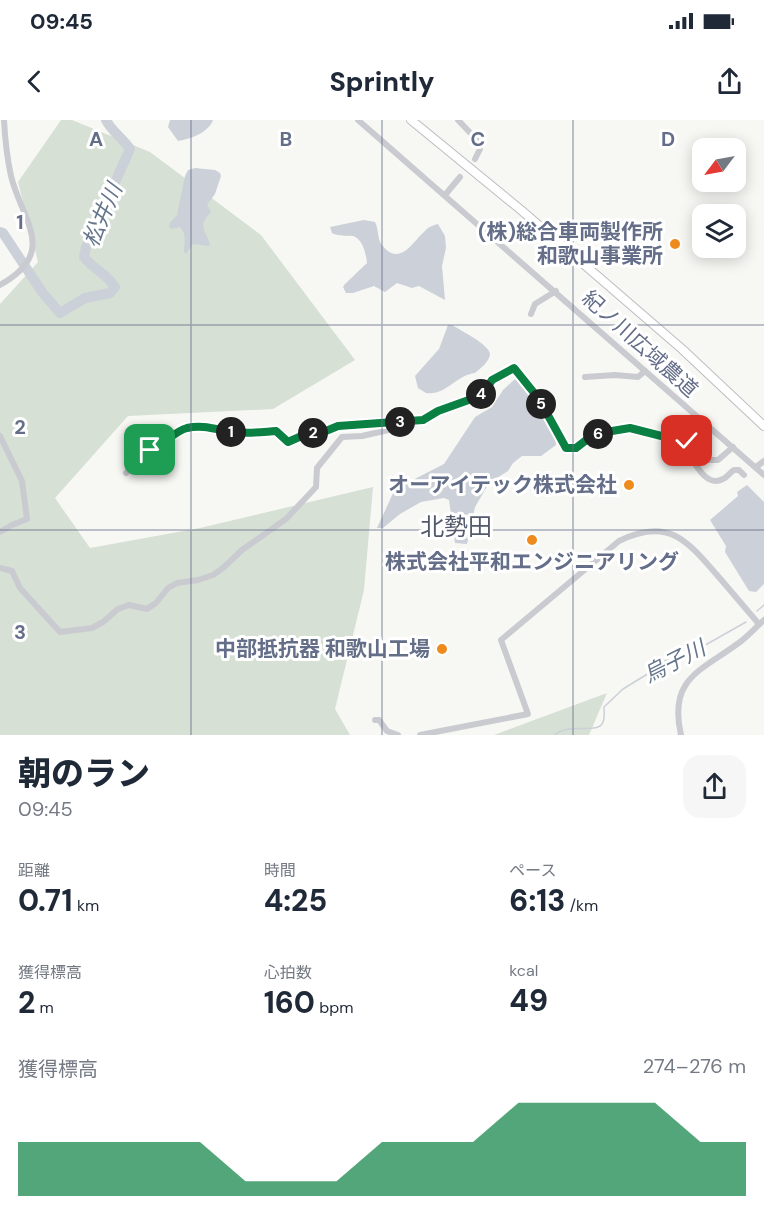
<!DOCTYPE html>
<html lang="ja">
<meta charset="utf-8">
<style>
:root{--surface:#fff;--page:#f6f6f7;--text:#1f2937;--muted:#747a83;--accent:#0b8043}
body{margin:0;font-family:"DM Sans","Noto Sans JP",sans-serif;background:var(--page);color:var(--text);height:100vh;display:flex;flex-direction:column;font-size:22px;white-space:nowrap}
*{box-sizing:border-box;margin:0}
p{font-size:20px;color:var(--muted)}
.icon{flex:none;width:33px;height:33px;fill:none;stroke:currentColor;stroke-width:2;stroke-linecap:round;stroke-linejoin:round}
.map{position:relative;height:615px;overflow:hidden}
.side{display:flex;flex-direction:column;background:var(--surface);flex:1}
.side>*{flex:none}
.needle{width:39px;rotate:238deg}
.fabs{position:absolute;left:692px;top:18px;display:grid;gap:12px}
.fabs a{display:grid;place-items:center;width:54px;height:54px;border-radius:12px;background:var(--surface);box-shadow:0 3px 15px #0003;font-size:30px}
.pin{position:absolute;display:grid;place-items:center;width:51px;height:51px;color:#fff;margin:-26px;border-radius:12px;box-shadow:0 3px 9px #0006}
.km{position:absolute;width:30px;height:30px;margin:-15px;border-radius:50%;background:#222;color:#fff;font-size:16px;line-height:30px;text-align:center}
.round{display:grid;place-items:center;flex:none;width:63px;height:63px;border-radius:18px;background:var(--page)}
.headline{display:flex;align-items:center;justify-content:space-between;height:102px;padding:0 18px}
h1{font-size:33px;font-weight:800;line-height:45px}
.figures{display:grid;grid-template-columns:repeat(3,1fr);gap:9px;height:102px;padding:6px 18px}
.figures div{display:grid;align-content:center}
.figures b{font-size:30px;font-weight:800}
.figures small{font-size:16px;font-weight:400}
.figures p{font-size:16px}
.chart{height:168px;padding:12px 18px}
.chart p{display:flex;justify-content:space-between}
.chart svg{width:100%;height:108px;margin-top:6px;fill:var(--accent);opacity:.7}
.status{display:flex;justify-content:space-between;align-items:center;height:42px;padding:0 30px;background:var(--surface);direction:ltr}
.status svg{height:16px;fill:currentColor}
header{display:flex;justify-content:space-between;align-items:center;height:78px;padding:0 18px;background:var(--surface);font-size:27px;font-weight:800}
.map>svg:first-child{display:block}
.green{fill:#d6e0d5}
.water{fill:#ccd0d8}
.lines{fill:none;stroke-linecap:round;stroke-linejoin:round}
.stream{stroke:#ccd0d8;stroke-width:1.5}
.river{stroke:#ccd0d8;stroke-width:10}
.highway-casing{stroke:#bbbdc1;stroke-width:10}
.minor{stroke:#cacbd0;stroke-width:6}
.highway{stroke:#fff;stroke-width:8}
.route-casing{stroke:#fff;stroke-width:12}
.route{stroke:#0b8043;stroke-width:8}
.grid{fill:none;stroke:#646e88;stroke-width:1.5;stroke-opacity:0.55}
.poi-dot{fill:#ef8b1c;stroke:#fff;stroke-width:2}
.labels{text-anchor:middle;stroke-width:6;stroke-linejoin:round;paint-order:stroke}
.poi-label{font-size:21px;font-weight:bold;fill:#646e88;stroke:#fff;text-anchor:end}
.street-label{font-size:21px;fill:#646e88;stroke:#fff}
.water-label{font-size:22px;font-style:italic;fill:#65758b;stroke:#fff}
.quarter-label{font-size:24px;fill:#535a6c;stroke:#fff}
.grid-label{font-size:20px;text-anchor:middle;font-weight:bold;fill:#646e88;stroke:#fff;stroke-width:6;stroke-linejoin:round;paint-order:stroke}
</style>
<div class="status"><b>09:45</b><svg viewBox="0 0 49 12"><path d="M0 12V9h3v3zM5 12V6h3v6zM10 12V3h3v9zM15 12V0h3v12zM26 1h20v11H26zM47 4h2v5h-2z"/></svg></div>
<header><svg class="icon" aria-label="back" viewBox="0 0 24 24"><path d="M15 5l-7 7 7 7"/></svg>Sprintly<svg class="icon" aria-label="share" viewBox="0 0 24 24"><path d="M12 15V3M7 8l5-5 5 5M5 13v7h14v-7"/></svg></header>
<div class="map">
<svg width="764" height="615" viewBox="0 0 764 615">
<rect width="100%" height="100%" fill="#f7f8f4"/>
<g class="green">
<path d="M 61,0 L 72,0 L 150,32 L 261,115 L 355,240 L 273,289 L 128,296 L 55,378 L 90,428 L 200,408 L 373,367 L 364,470 L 335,589 L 350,615 L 0,615 L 0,184 L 38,142 L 18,62 Z"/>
<path d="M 607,573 L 589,615 L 494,615 Z"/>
</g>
<g class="water">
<path d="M 170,0 L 213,0 C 209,12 191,19 178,21 L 168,7 Z"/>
<path d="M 195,48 L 215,50 L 220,53 L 221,56 L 215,74 L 207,85 L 211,92 C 196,108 207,109 210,126 L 193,124 L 186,134 L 184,132 C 184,123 187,114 180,107 L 171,109 L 169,107 L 170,103 L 177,95 L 185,56 L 188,50 Z"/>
<path d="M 364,100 L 375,102 C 379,109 377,119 382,125 C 400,148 413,121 425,111 C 428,107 433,105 438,104 L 445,116 L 446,128 L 442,146 L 445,180 L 419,166 L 412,168 L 397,163 L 385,172 L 374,166 L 353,173 L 346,173 L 343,167 L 345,164 L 367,143 C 366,134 363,119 353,116 C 345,115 340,117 332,113 L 330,107 Z"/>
<path d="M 448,205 L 452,205 C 460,210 490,225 490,234 C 490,241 480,249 475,253 C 456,255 446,276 426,273 L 418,268 L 415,256 L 439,229 Z"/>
<path d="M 515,259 C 529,267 557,309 556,325 L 541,336 L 522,336 L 513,343 L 508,351 L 489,363 L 475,387 L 467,424 L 455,423 L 449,380 L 444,378 L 421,382 L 400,394 L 383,408 L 377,408 L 395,369 L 444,344 L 475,297 L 492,287 L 503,270 Z"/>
<path d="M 747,365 L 764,382 L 764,464 L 756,472 L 749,471 L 725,432 L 726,426 L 710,400 L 738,376 L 737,372 Z"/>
</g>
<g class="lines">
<g class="stream">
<path d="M 757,491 L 764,485"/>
<path d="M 555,615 C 568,602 599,615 603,602 C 605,598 604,592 604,587 L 623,569 L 654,550 L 664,541 L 686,536 L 746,502"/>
</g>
<path class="river" d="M 0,112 L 3,113 L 42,172 L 60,193 L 85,178 L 110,173 L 115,167 C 106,153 94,150 84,137 L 86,127 L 130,29 C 123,18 112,12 106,0"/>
<defs>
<path id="highway" d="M 411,0 L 521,90 L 682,229 L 764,306"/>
</defs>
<use href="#highway" class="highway-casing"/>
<g class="minor">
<path d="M 358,0 L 764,355"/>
<path d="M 458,0 L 478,21 L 480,29 L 475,39"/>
<path d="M 445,75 L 460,57"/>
<path d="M 0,165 C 59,132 22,101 11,56 C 7,38 5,18 4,0"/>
<path d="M 531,194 L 535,184 L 556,171"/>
<path d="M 585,257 L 615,255 L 638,257 L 645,251"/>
<path d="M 0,316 L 22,361 L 27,399 L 12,405 L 0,412"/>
<path d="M 681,321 C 691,333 703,370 723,359 C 728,357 730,352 734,350 L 739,350 L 744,355"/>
<path d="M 756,347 L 764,341"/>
<path d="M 126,353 L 142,335 L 162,325 L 173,316 L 189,307 L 201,306 L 240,312 L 276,311 L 288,322 L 306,314 L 321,313 L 338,306 L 413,301"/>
<path d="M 0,448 L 12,451 L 20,468 L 60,512 L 92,508 L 103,502 L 118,489 L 129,485 L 147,489 L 156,483 L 168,468 L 177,463 L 198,460 L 213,455 L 223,448 L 242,430 L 286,399 L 316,367 L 317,348 L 342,317 L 362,316 L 415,304 L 438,291 L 477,277 L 485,271 L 492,260 L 514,248 L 539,279 L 566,328 L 576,328 L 594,314 L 630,308 L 681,321 L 684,318 L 708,340 L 718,340 L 733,327"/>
<path d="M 375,600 L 379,600 L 387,611 L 398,615"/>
<path d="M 420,615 L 528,594 L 501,520 L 619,421 C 667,397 686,419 717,455 C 731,471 745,488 759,504"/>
<path d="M 681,615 C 668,558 701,551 740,522 C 749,515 756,507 764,500"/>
</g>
<use href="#highway" class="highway"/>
</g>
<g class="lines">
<defs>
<path id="route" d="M 150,330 C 165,324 173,312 187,308 C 203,304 218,310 234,312 C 248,314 262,312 276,311 L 288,322 L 306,314 L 321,313 L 338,306 L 423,300 L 438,291 L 477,277 L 485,271 L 492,260 L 514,248 L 539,279 L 566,328 L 576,328 L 594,314 L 630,308 L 681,321 L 684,318 L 687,321"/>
</defs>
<use href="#route" class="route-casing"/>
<use href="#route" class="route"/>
</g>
<path class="grid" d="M 191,0 L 191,615M 382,0 L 382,615M 573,0 L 573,615M 0,205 L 764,205M 0,410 L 764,410"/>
<g class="poi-dot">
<circle cx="675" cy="124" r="6"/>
<circle cx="629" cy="365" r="6"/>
<circle cx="532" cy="420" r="6"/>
<circle cx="442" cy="529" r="6"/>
</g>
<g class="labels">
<g class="poi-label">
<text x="663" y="119">(株)総合車両製作所<tspan x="663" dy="24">和歌山事業所</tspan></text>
<text x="617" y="372">オーアイテック株式会社</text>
<text x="532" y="449" text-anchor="middle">株式会社平和エンジニアリング</text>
<text x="430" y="536">中部抵抗器 和歌山工場</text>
</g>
<g class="street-label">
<text transform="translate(640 224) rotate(42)" y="7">紀ノ川広域農道</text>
</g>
<g class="water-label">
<text transform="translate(102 95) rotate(-67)" y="8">松井川</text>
<text transform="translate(674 541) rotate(-27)" y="8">烏子川</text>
</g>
<g class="quarter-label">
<text x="456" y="415">北勢田</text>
</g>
</g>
<g class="grid-label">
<text x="96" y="26">A</text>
<text x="286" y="26">B</text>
<text x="478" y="26">C</text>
<text x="668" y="26">D</text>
<text x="20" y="109">1</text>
<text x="20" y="314">2</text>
<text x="20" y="519">3</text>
</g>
</svg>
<div class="fabs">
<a><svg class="needle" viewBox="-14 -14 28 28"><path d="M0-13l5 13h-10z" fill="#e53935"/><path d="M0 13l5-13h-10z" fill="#747a83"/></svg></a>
<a><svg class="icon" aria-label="layers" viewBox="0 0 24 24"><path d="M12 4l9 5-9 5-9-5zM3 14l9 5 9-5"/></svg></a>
</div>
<div class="pin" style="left:150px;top:330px;background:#1e9e55"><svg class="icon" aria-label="arrive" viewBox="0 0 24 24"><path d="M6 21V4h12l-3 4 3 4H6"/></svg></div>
<div class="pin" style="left:687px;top:321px;background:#d93025"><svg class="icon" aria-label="check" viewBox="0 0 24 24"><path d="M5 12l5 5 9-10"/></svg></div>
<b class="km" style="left:231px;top:312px">1</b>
<b class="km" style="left:313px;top:313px">2</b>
<b class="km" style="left:400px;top:302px">3</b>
<b class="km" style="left:481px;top:274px">4</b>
<b class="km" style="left:541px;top:284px">5</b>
<b class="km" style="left:598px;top:314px">6</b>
</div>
<section class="side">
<div class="headline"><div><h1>朝のラン</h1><p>09:45</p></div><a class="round"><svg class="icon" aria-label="share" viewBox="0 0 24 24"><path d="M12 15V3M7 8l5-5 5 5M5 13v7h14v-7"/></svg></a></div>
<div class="figures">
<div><p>距離</p><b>0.71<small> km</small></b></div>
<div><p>時間</p><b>4:25</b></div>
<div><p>ペース</p><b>6:13<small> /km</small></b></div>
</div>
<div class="figures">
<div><p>獲得標高</p><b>2<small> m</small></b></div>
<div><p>心拍数</p><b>160<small> bpm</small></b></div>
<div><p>kcal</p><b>49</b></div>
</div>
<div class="chart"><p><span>獲得標高</span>274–276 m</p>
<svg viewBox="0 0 160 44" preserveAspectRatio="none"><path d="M0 44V22L10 22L20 22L30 22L40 22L50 38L60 38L70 38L80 22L90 22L100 22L110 6L120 6L130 6L140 6L150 22L160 22V44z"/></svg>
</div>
</section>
